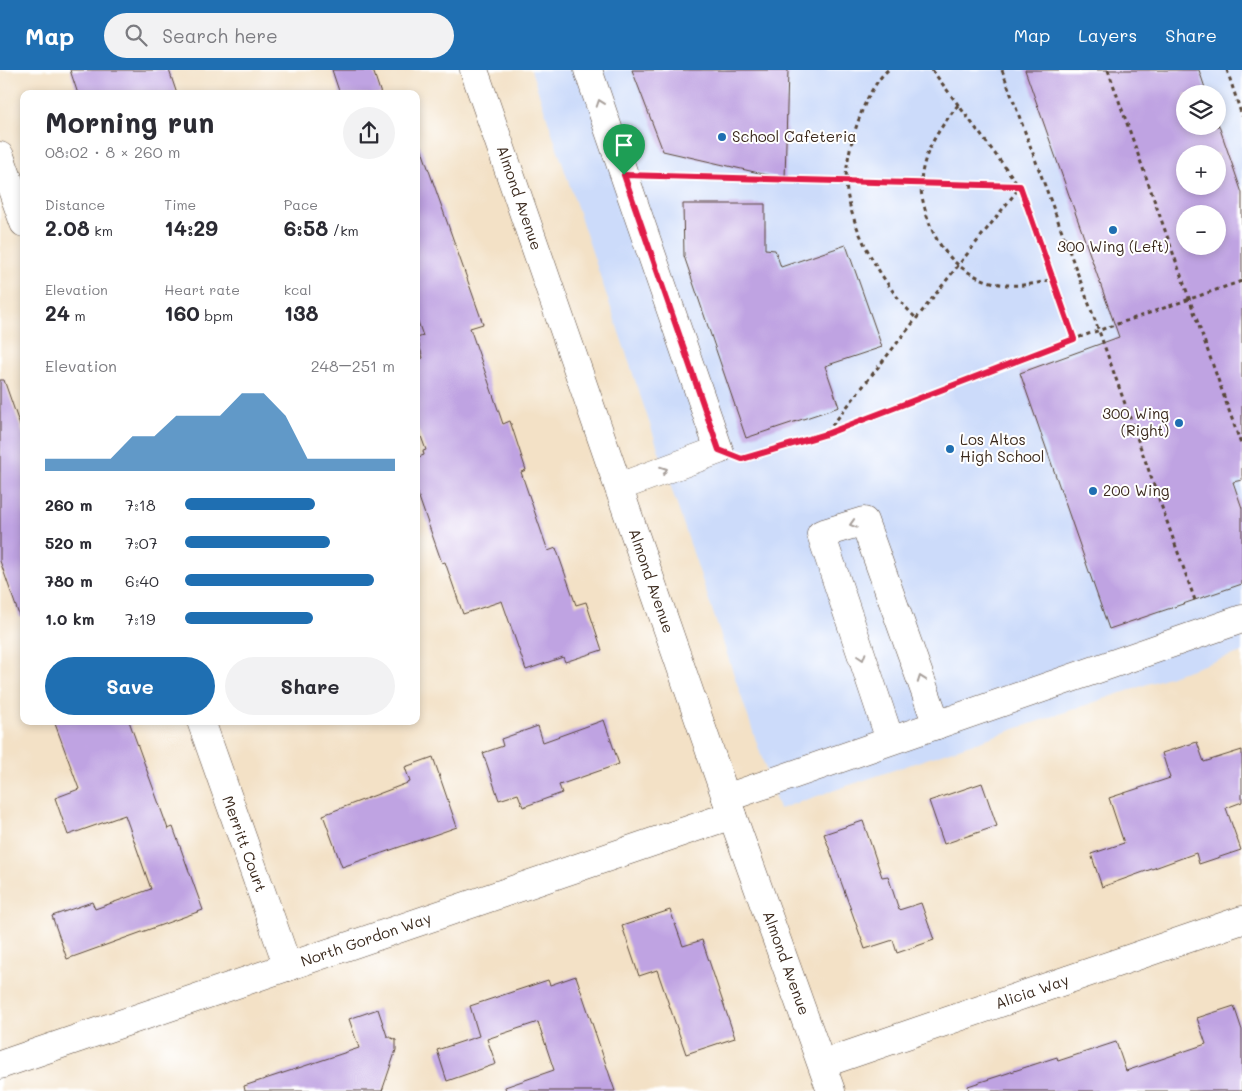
<!DOCTYPE html>
<meta charset="utf-8">
<style>
:root{--surface:#fff;--page:#f2f2f3;--text:#2b2b33;--muted:#7c7c81;--accent:#1f6fb2}
body{margin:0;font-family:Mali,sans-serif;background:var(--page);color:var(--text);height:100vh;display:flex;flex-direction:column;font-size:19px;white-space:nowrap}
*{box-sizing:border-box;margin:0}
p{font-size:16px;color:var(--muted)}
.icon{flex:none;width:28px;height:28px;fill:none;stroke:currentColor;stroke-width:2;stroke-linecap:round;stroke-linejoin:round}
.map{position:relative;flex:1;overflow:hidden}
.side{position:absolute;left:20px;top:20px;width:400px;height:635px;display:flex;flex-direction:column;background:var(--surface);border-radius:10px;box-shadow:0 2px 8px #0003}
.side>*{flex:none}
.fabs{position:absolute;left:1176px;top:15px;display:grid;gap:10px}
.fabs a{display:grid;place-items:center;width:50px;height:50px;border-radius:50%;background:var(--surface);box-shadow:0 2px 8px #0003;font-size:25px}
.pin{position:absolute;display:grid;place-items:center;width:42px;height:42px;color:#fff;margin:-51px -21px;border-radius:50% 50% 50% 0;rotate:-45deg;box-shadow:0 0 5px #0007}
.pin .icon{rotate:45deg}
.round{display:grid;place-items:center;flex:none;width:52px;height:52px;border-radius:26px;background:var(--page)}
.summary{display:flex;align-items:center;justify-content:space-between;height:85px;padding:0 25px}
h1{font-size:28px;font-weight:700;line-height:38px}
.metrics{display:grid;grid-template-columns:repeat(3,1fr);gap:8px;height:85px;padding:5px 25px}
.metrics div{display:grid;align-content:center}
.metrics b{font-size:21px;font-weight:700}
.metrics small{font-size:14px;font-weight:400}
.metrics p{font-size:14px}
.chart{height:140px;padding:10px 25px}
.chart p{display:flex;justify-content:space-between}
.chart svg{width:100%;height:90px;margin-top:5px;fill:var(--accent);opacity:.7}
.cta{display:flex;gap:10px;margin-top:auto;padding:10px 25px}
.cta a{flex:1;height:58px;border-radius:30px;background:var(--accent);color:#fff;font-size:20px;font-weight:700;line-height:58px;text-align:center}
.cta a+a{background:var(--page);color:var(--text)}
ul{padding:0 25px;list-style:none;font-size:16px}
li{display:grid;grid-template-columns:80px 60px 1fr;align-items:center;height:38px}
li i{height:12px;border-radius:6px;background:var(--accent)}
header{display:flex;align-items:center;gap:30px;box-sizing:border-box;height:70px;padding:0 25px;background:var(--accent);color:#fff}
header strong{font-size:24px}
nav{display:flex;gap:28px;margin-inline-start:auto;font-size:18px}
.search{width:350px;height:45px;background:var(--page);display:flex;align-items:center;gap:12px;box-sizing:border-box;padding:0 18px;border-radius:28px;color:var(--muted);font-size:19px}
.map>svg:first-child{display:block}
.built{fill:#ccdbfa;fill-rule:evenodd}
.building{fill:#bfa3e2;fill-rule:evenodd}
.lines{fill:none;stroke-linecap:round;stroke-linejoin:round}
.minor-casing{stroke:#574537;stroke-width:29}
.path{stroke:#574537;stroke-width:3;stroke-dasharray:4 4;stroke-linecap:butt}
.minor{stroke:#fff;stroke-width:28}
.oneway{stroke:#a79f9a}
.route-casing{stroke:#fff;stroke-width:10}
.route{stroke:#e11d48;stroke-width:6}
.poi-dot{fill:#1f6fb2;stroke:#fff;stroke-width:2}
.labels{text-anchor:middle;stroke-width:4;stroke-linejoin:round;paint-order:stroke}
.poi-label{font-size:15px;fill:#3b2a1e;stroke:#fff;text-anchor:start}
.street-label{font-size:15px;fill:#3b2a1e;stroke:#fff}
</style>
<header>
<strong>Map</strong>
<div class="search"><svg class="icon" aria-label="search" viewBox="0 0 24 24"><circle cx="10" cy="10" r="6"/><path d="M15 15l6 6"/></svg>Search here</div>
<nav><a>Map</a><a>Layers</a><a>Share</a></nav>
</header>
<div class="map">
<svg width="1242" height="1021" viewBox="0 0 1242 1021">
<rect width="100%" height="100%" fill="#fff"/>
<filter id="ink" filterUnits="userSpaceOnUse"><feTurbulence type="fractalNoise" baseFrequency=".02" numOctaves="2"/><feDisplacementMap in="SourceGraphic" scale="10" xChannelSelector="R" yChannelSelector="G"/><feConvolveMatrix kernelMatrix="1 2 1 2 8 2 1 2 1" color-interpolation-filters="sRGB"/></filter>
<filter id="wash" filterUnits="userSpaceOnUse"><feTurbulence type="fractalNoise" baseFrequency=".0096" numOctaves="4" result="noise"/><feDisplacementMap in="SourceGraphic" scale="20" xChannelSelector="R" yChannelSelector="G"/><feGaussianBlur stdDeviation="1.12" result="paint"/><feColorMatrix in="noise" values="0 0 0 0 0 0 0 0 0 0 0 0 0 0 0 0 0 1.4 0 .05"/><feComposite in="paint" operator="in"/></filter>
<g filter="url(#wash)">
<rect width="100%" height="100%" fill="#f3e1c6"/>
<path class="built" d="M 531,0 L 1242,0 L 1242,582 L 779,739 ZM 1185,24 L 1218,24 L 1218,56 L 1185,56 ZM 1185,84 L 1218,84 L 1218,116 L 1185,116 ZM 1185,144 L 1218,144 L 1218,176 L 1185,176 Z"/>
<g id="blocks">
<g class="building">
<path d="M 70,0 L 169,0 L 177,24 L 78,24 Z"/>
<path d="M 332,0 L 373,0 L 381,24 L 340,24 Z"/>
<path d="M 632,0 L 788,0 L 785,109 L 663,81 Z"/>
<path d="M 1025,0 L 1199,0 L 1207,24 L 1185,24 L 1185,56 L 1218,56 L 1218,53 L 1242,123 L 1242,410 L 1233,412 L 1242,438 L 1242,514 L 1109,559 L 1020,303 L 1119,267 ZM 1185,84 L 1218,84 L 1218,116 L 1185,116 ZM 1185,144 L 1218,144 L 1218,176 L 1185,176 Z"/>
<path d="M 416,75 L 420,75 L 483,254 L 470,258 L 503,354 L 510,351 L 526,400 L 521,402 L 548,481 L 556,478 L 576,535 L 586,532 L 602,580 L 565,592 L 563,587 L 526,600 L 502,531 L 463,544 L 445,492 L 442,493 L 416,419 L 416,388 L 424,385 L 423,381 L 426,380 L 416,353 L 416,290 L 423,288 L 417,268 L 423,266 L 416,246 Z"/>
<path d="M 683,134 L 765,134 L 765,179 L 775,180 L 781,197 L 846,175 L 882,277 L 825,296 L 839,337 L 746,368 L 684,186 Z"/>
<path d="M 0,310 L 4,310 L 24,367 L 24,548 L 20,548 L 0,491 Z"/>
<path d="M 604,650 L 619,694 L 559,715 L 562,723 L 523,737 L 518,724 L 499,730 L 483,683 L 503,676 L 501,669 L 538,656 L 543,672 Z"/>
<path d="M 54,651 L 129,651 L 168,759 L 173,757 L 203,840 L 67,889 L 52,846 L 92,832 L 95,839 L 151,819 L 125,745 L 68,765 L 55,728 L 79,719 Z"/>
<path d="M 1197,672 L 1204,692 L 1242,680 L 1242,732 L 1226,738 L 1241,780 L 1199,794 L 1196,783 L 1102,817 L 1091,784 L 1124,773 L 1109,728 L 1170,708 L 1162,683 Z"/>
<path d="M 433,687 L 457,757 L 342,797 L 323,745 L 410,712 L 405,697 Z"/>
<path d="M 982,713 L 997,756 L 944,774 L 929,731 Z"/>
<path d="M 863,751 L 882,807 L 888,806 L 899,840 L 921,833 L 934,870 L 897,883 L 893,870 L 865,879 L 824,764 Z"/>
<path d="M 670,840 L 683,876 L 702,870 L 735,968 L 686,984 L 657,900 L 639,906 L 622,856 Z"/>
<path d="M 576,906 L 615,1021 L 506,1021 L 505,1017 L 554,1000 L 538,952 L 487,969 L 496,994 L 447,1011 L 437,980 L 479,966 L 470,936 L 548,910 L 550,915 Z"/>
<path d="M 1234,936 L 1242,960 L 1242,1021 L 969,1021 L 968,1016 L 1057,987 L 1058,991 L 1116,972 L 1126,1001 L 1206,974 L 1197,948 Z"/>
<path d="M 378,939 L 387,966 L 396,970 L 396,980 L 382,1021 L 245,1021 L 244,1016 L 359,978 L 349,949 Z"/>
</g>
</g>
</g>
<g filter="url(#ink)">
<use href="#blocks" fill-opacity="0" stroke="#574537" stroke-width="1"/>
<g class="lines">
<defs>
<g id="minor">
<path d="M 474,0 L 732,745 L 831,1021"/>
<path d="M 588,0 L 719,380 L 619,417"/>
<path d="M 0,86 L 24,153"/>
<path d="M 201,651 L 288,897"/>
<path d="M 890,670 L 821,464 L 864,451 L 937,655"/>
<path d="M 726,728 L 1242,549"/>
<path d="M 822,994 L 1242,850"/>
<path d="M 0,995 L 732,745"/>
</g>
</defs>
<use href="#minor" class="minor-casing"/>
<g class="path">
<path d="M 888,0 C 876,10 864,33 859,49 C 852,68 846,91 846,112 C 848,156 886,220 917,249"/>
<path d="M 932,0 L 1020,117 L 1074,269"/>
<path d="M 1002,0 L 1099,261 L 1196,533"/>
<path d="M 1108,0 L 1242,377"/>
<path d="M 1227,0 L 1242,46"/>
<path d="M 958,35 C 940,58 923,81 921,112 C 920,123 924,135 927,146 C 944,203 997,228 1052,209"/>
<path d="M 655,105 L 1020,117"/>
<path d="M 827,362 L 1020,117"/>
<path d="M 748,387 L 826,364 L 1074,269 L 1242,211"/>
</g>
<use href="#minor" class="minor"/>
</g>
<defs><path id="oneway-chevron" d="M-2-3.5L2.5 0L-2 3.5" fill="none" stroke-width="1.6" stroke-linecap="round" stroke-linejoin="round" transform="scale(1.25)"/></defs>
<g class="oneway">
<use href="#oneway-chevron" transform="translate(600 33) rotate(-109)"/>
<use href="#oneway-chevron" transform="translate(664 400) rotate(-20)"/>
<use href="#oneway-chevron" transform="translate(853 454) rotate(163)"/>
<use href="#oneway-chevron" transform="translate(862 587) rotate(72)"/>
<use href="#oneway-chevron" transform="translate(921 609) rotate(-110)"/>
</g>
</g>
<g class="lines" filter="url(#ink)">
<defs>
<path id="route" d="M 624,105 L 1020,116 L 1074,269 L 826,364 L 742,389 L 719,380 Z"/>
</defs>
<use href="#route" class="route-casing"/>
<use href="#route" class="route"/>
</g>
<g class="poi-dot">
<circle cx="722" cy="67" r="5"/>
<circle cx="1113" cy="160" r="5"/>
<circle cx="1179" cy="353" r="5"/>
<circle cx="950" cy="379" r="5"/>
<circle cx="1093" cy="421" r="5"/>
</g>
<g class="labels">
<g class="poi-label">
<text x="732" y="72">School Cafeteria</text>
<text x="1113" y="182" text-anchor="middle">300 Wing (Left)</text>
<text x="1169" y="349" text-anchor="end">300 Wing<tspan x="1169" dy="17">(Right)</tspan></text>
<text x="960" y="375">Los Altos<tspan x="960" dy="17">High School</tspan></text>
<text x="1103" y="426">200 Wing</text>
</g>
<g class="street-label">
<text transform="translate(519 128) rotate(71)" y="5">Almond Avenue</text>
<text transform="translate(651 511) rotate(71)" y="5">Almond Avenue</text>
<text transform="translate(244 774) rotate(70)" y="5">Merritt Court</text>
<text transform="translate(366 870) rotate(-19)" y="5">North Gordon Way</text>
<text transform="translate(786 893) rotate(70)" y="5">Almond Avenue</text>
<text transform="translate(1032 922) rotate(-19)" y="5">Alicia Way</text>
</g>
</g>
</svg>
<div class="fabs">
<a><svg class="icon" aria-label="layers" viewBox="0 0 24 24"><path d="M12 4l9 5-9 5-9-5zM3 14l9 5 9-5"/></svg></a>
<a>+</a>
<a>−</a>
</div>
<div class="pin" style="left:624px;top:105px;background:#1e9e55"><svg class="icon" aria-label="arrive" viewBox="0 0 24 24"><path d="M6 21V4h12l-3 4 3 4H6"/></svg></div>
<section class="side">
<div class="summary"><div><h1>Morning run</h1><p>08:02 · 8 × 260 m</p></div><a class="round"><svg class="icon" aria-label="share" viewBox="0 0 24 24"><path d="M12 15V3M7 8l5-5 5 5M5 13v7h14v-7"/></svg></a></div>
<div class="metrics">
<div><p>Distance</p><b>2.08<small> km</small></b></div>
<div><p>Time</p><b>14:29</b></div>
<div><p>Pace</p><b>6:58<small> /km</small></b></div>
</div>
<div class="metrics">
<div><p>Elevation</p><b>24<small> m</small></b></div>
<div><p>Heart rate</p><b>160<small> bpm</small></b></div>
<div><p>kcal</p><b>138</b></div>
</div>
<div class="chart"><p><span>Elevation</span>248–251 m</p>
<svg viewBox="0 0 160 44" preserveAspectRatio="none"><path d="M0 44V38L10 38L20 38L30 38L40 27L50 27L60 17L70 17L80 17L90 6L100 6L110 17L120 38L130 38L140 38L150 38L160 38V44z"/></svg>
</div>
<ul>
<li><b>260 m</b>7:18<i style="width:62%"></i></li>
<li><b>520 m</b>7:07<i style="width:69%"></i></li>
<li><b>780 m</b>6:40<i style="width:90%"></i></li>
<li><b>1.0 km</b>7:19<i style="width:61%"></i></li>
</ul>
<div class="cta"><a>Save</a><a>Share</a></div>
</section>
</div>
